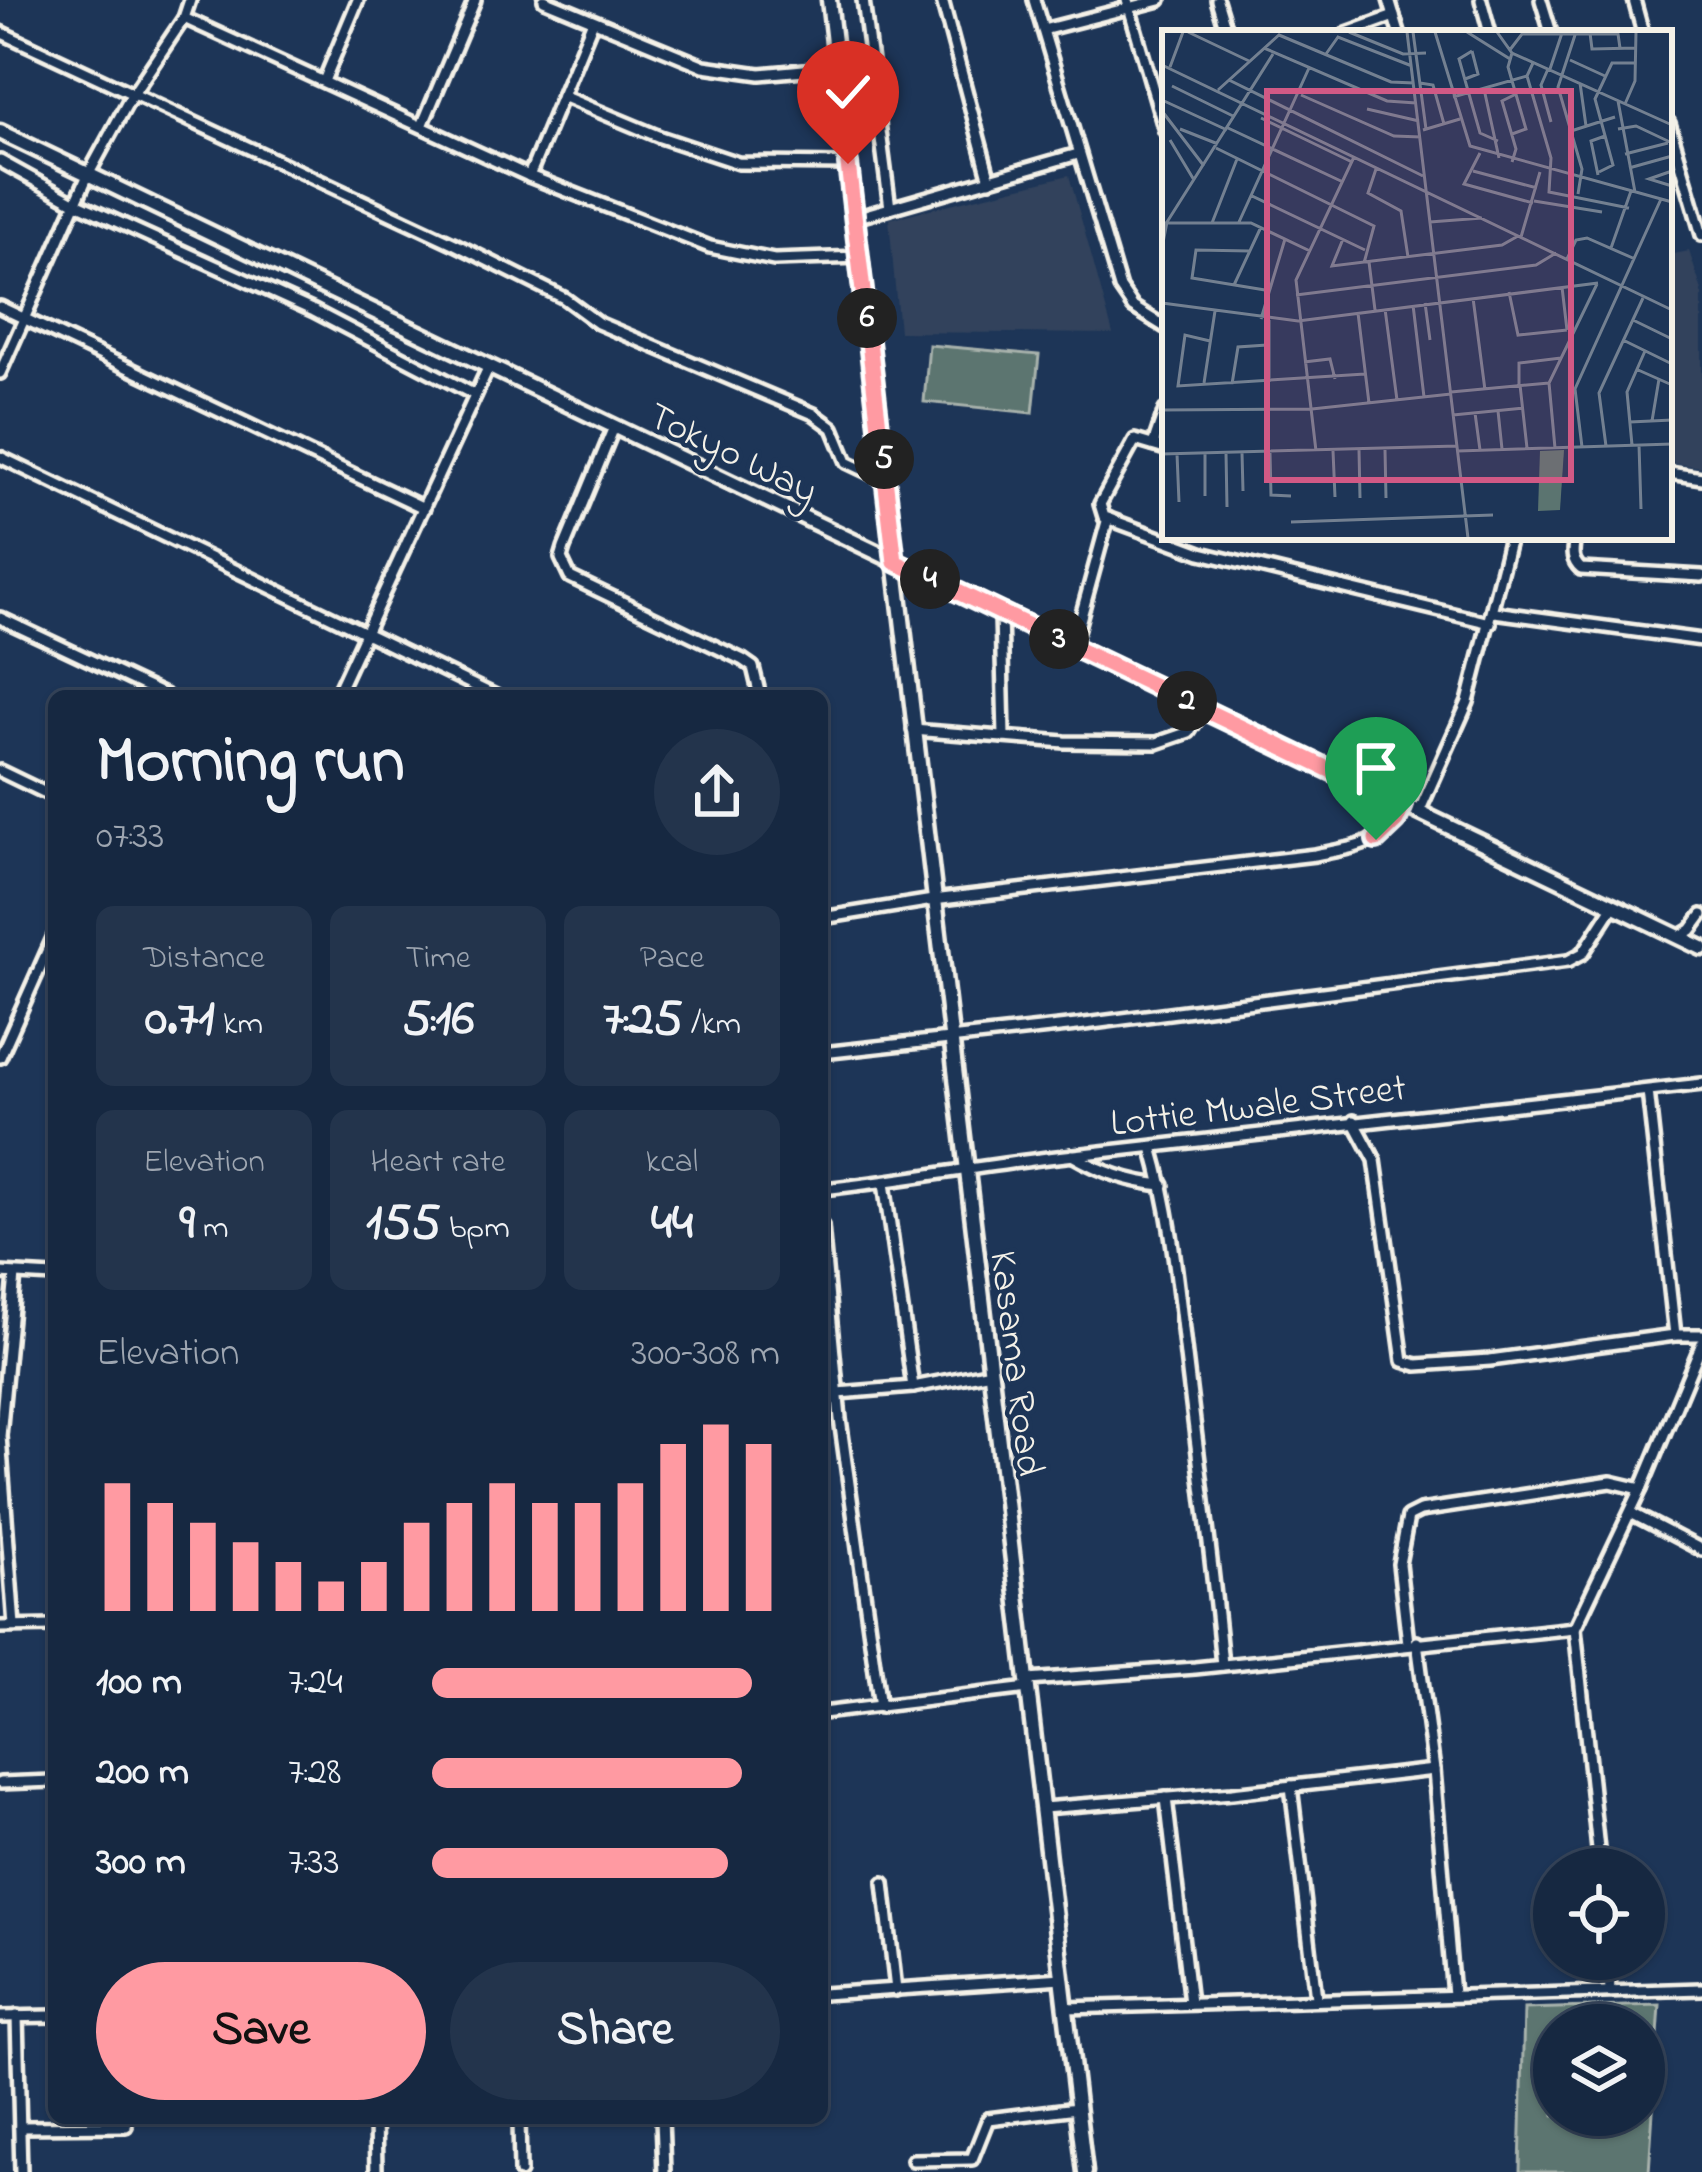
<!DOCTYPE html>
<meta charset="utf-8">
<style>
:root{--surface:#162841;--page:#23344c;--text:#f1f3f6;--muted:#9ea6b1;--line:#35445a;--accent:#ff9aa2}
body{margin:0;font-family:"Indie Flower",sans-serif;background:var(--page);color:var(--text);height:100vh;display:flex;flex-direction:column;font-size:45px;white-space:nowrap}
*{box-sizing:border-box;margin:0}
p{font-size:39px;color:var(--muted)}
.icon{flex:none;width:66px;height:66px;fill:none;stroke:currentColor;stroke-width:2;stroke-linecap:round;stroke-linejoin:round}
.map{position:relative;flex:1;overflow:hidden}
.sheet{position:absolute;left:48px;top:690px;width:780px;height:1434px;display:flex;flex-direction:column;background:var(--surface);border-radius:18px;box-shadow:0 3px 9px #0004,0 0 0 3px var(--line)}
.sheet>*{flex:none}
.buttons{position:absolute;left:1533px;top:1848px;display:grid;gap:24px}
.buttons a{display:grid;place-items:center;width:132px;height:132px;border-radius:50%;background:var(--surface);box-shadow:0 3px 9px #0004,0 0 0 3px var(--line);font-size:60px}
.pin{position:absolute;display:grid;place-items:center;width:102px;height:102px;color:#fff;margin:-123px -51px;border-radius:50% 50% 50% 0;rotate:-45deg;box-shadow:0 0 12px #0007}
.pin .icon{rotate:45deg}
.km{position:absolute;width:60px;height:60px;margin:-30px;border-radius:50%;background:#222;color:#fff;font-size:33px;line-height:60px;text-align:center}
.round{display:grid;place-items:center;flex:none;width:126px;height:126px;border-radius:63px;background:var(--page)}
.head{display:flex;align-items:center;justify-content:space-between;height:204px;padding:0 48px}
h1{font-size:66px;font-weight:700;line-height:90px}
.stats{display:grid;grid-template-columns:repeat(3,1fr);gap:18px;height:204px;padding:12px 48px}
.stats div{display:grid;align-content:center;border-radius:18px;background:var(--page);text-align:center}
.stats b{font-size:51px;font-weight:700}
.stats small{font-size:33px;font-weight:400}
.stats p{font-size:33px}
.chart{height:336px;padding:24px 48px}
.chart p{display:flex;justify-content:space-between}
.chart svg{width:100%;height:216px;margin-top:12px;stroke:var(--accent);stroke-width:6}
.button{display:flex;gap:24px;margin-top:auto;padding:24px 48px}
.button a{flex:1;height:138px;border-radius:72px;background:var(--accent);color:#111;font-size:48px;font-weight:700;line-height:138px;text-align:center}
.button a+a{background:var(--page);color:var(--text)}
ul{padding:0 48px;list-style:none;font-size:39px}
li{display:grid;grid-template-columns:192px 144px 1fr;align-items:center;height:90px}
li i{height:30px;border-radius:15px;background:var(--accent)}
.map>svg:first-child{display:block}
.built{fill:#30425c}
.green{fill:#5b7470;stroke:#a8b2ac;stroke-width:3;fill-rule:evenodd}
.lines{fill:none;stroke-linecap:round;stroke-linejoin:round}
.street-casing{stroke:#f4f1e8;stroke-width:18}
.secondary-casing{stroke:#f4f1e8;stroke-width:21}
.street{stroke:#1d3557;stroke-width:9}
.secondary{stroke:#1d3557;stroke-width:12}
.route-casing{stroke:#fff;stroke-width:24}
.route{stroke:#ff9aa2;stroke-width:15}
.labels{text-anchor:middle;stroke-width:9;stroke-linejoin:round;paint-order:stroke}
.street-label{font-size:39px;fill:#f4f1e8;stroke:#1d3557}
.inset-road{fill:none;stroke:#738091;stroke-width:3}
.view{fill:#d15985;fill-opacity:0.15;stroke:#d15985;stroke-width:6}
.inset-edge{fill:none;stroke:#f4f1e8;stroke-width:6}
</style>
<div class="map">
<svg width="1702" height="2172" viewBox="0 0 1702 2172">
<rect width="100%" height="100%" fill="#1d3557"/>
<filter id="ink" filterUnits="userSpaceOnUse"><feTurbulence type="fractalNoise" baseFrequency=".00833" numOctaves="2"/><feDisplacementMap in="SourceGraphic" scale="24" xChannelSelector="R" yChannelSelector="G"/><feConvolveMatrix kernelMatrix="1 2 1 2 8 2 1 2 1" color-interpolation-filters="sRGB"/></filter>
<g filter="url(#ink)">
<g class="built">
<path d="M 1069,175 L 1113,334 L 899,332 L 889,219 Z"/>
<path d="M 1689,251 L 1702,291 L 1702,467 L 1669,463 L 1669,255 Z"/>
</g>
<g class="green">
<path d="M 929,345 L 1039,355 L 1033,413 L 924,402 Z"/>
<path d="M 1660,2005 L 1649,2172 L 1520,2172 L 1524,2009 ZM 1554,2025 L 1644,2025 L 1644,2115 L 1554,2115 Z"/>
</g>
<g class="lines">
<defs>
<g id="street">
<path d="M 544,0 L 704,66 L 760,74 L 837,67"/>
<path d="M 863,0 L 890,208"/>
<path d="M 942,0 L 990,180"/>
<path d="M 1034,0 L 1120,288 L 1133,307 L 1165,327"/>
<path d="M 1127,0 L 1165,131"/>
<path d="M 1217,0 L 1227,33"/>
<path d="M 1389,0 L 1399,33"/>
<path d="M 1481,0 L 1490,33"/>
<path d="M 1541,0 L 1551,33"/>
<path d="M 1634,0 L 1643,33"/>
<path d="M 184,18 L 529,176 L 710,247 L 774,260 L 860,257"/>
<path d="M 1043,30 L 1160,0"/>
<path d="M 0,32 L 455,244 L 564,298 L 598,323 L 814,414 L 833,428 L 847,462 L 887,481"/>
<path d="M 1347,33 L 1394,16"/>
<path d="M 324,81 L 358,0"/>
<path d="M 562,96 L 660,137 L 738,163 L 848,164"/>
<path d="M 1669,123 L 1702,235"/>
<path d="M 422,126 L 475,0"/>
<path d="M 0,161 L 74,202 L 314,311 L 475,395"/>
<path d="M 529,176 L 593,21"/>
<path d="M 855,218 L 1078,154"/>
<path d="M 0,307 L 424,508"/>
<path d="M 0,373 L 88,175 L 129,100 L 184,18 L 190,0"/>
<path d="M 614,427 L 564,548 L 561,558 L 570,577 L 743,660 L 753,667 L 760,696"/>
<path d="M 1153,445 L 1165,410"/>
<path d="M 1165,449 L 1135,440 L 1100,504 L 1104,517 L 1201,553 L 1490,623"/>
<path d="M 0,457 L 496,696"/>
<path d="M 1669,473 L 1702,478"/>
<path d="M 1575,537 C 1573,550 1570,559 1581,569 L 1702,576"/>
<path d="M 1494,612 L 1702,640"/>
<path d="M 1001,613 L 1004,737"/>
<path d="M 0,618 L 166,696"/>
<path d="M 1073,646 L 1108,518"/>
<path d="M 336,696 L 489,366"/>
<path d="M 913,730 L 1065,742 L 1157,743 L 1189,732 L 1203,710"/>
<path d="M 0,771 L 54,797"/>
<path d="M 1419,812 L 1468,702 L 1510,537"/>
<path d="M 822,918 L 933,900 L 1315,855 C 1357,846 1383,847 1403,805"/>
<path d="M 1679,937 L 1691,930 L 1702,915"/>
<path d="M 822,1053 L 1077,1025 L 1568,961 L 1583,953 L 1614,905"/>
<path d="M 0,1057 L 54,936"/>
<path d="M 1648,1091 L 1675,1335 L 1702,1335"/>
<path d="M 1354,1121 L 1375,1160 L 1403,1361 L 1417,1365 L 1490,1360 L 1675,1335"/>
<path d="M 1152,1147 C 1173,1219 1178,1290 1187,1364 C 1199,1465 1213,1564 1222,1665"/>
<path d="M 1072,1155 C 1101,1172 1129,1182 1163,1185"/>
<path d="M 884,1183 L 913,1387"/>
<path d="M 822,1189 C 901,1181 978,1166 1057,1157 C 1272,1131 1487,1110 1702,1084"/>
<path d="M 822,1226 L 840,1419 L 880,1707"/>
<path d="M 0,1273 L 54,1276"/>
<path d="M 838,1393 L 913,1387 L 991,1372"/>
<path d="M 1631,1513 L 1702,1550"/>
<path d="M 14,1626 L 0,1436 L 15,1275"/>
<path d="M 0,1627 L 54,1626"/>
<path d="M 1417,1642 L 1434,1770 L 1453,1995"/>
<path d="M 1408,1643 L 1399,1564 L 1408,1517 L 1420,1511 L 1611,1482 L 1641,1489"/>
<path d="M 1028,1680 L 1195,1668 L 1575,1628"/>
<path d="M 822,1713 L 1028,1688"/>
<path d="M 0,1783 L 54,1781"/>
<path d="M 1291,1786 L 1316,1998"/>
<path d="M 1166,1798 L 1190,2003"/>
<path d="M 1043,1808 L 1232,1793 L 1434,1770"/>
<path d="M 1600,1869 L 1575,1628 L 1641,1489 L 1702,1343"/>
<path d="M 884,1883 L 896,1990"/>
<path d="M 1608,1959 L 1610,1990"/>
<path d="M 822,1994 L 1063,1978"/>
<path d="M 1066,2008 L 1702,1989"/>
<path d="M 17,2016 L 21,2172"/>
<path d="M 0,2017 L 54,2016"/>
<path d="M 375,2118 L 376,2172"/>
<path d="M 519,2118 L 520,2172"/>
<path d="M 662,2118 L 664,2172"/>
<path d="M 20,2127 L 126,2126"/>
<path d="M 913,2160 L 972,2159 L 988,2119 L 1077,2108"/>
</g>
<g id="secondary">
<path d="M 829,0 L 1085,2172"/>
<path d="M 0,132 L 1702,948"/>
</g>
</defs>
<use href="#street" class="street-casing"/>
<use href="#secondary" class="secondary-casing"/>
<use href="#street" class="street"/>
<use href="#secondary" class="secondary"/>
</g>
</g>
<g class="lines" filter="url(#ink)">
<defs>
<path id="route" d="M 848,164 L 895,562 L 1403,805 L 1396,821 L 1376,840"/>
</defs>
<use href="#route" class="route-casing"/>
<use href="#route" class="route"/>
</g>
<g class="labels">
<g class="street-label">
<text transform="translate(734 451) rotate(26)" y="14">Tokyo Way</text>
<text transform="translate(1258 1103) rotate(-7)" y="14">Lottie Mwale Street</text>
<text transform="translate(1019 1363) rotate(83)" y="14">Kasama Road</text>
</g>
</g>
<g transform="translate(1162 30)">
<rect width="510" height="510" fill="#1d3557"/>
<path d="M 402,420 L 398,480 L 376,481 L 378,421 Z" fill="#5b7470"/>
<path class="inset-road" d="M 26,2 L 87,31M 187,2 L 241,24 L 264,23M 245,2 L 306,508M 251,2 L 264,99M 273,2 L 308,116 L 510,172M 305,2 L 348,29M 335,2 L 350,23 L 510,95M 414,2 L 396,57 L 420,139 L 416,164M 428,3 L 430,19 L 474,18M 117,5 L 229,52 L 252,53M 102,18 L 225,71 L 254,73M 310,21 L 297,29 L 318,103 L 336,111M 347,21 L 360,4 L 456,4 L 458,18M 164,24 L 176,7 L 250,36M 408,30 L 443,46M 0,35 L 510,280M 8,37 L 21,2M 386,39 L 379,55 L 389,92M 388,39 L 400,3M 365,46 L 389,128 L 387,162 L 467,178M 303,49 L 316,44 L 310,21M 67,50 L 261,146M 258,53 L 271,55 L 282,94M 418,53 L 424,96M 10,56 L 73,87M 322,59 L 337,128M 56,60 L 118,4M 139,65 L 232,106 L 259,107M 291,67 L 365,46 L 371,33M 0,70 L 65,100M 456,71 L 473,162M 463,74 L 473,51 L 474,2M 205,79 L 257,91M 0,81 L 42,136M 99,88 L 190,132M 66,98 L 181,152M 18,99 L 56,114M 456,99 L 474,96 L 510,113M 261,100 L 298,89M 409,101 L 453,87M 350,104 L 364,99 L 346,37 L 350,23M 8,110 L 32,150M 54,118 L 212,196 L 202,233M 318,123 L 302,154 L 371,173M 463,124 L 506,113M 350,132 L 354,119 L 340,71 L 354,64M 467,138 L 510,126M 214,139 L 206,163 L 239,181 L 246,227M 311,141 L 375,158M 510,141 L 487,149 L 510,156M 437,142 L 451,135 L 433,69 L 450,33 L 474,33M 436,145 L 429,111 L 443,106M 88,165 L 203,220M 372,171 L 440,182M 77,192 L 147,38M 268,192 L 320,188M 0,193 L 89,193 L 148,221M 50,193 L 75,129M 359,207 L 378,142M 181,209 L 170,236 L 340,215 L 356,206M 0,218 L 5,192 L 111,24M 449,218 L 469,161M 88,221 L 34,220 L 30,248 L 103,260M 405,229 L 414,210 L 425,208 L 473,229M 207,232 L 213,280M 72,255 L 99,197M 400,257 L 405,300M 347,262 L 356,305 L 405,300M 134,265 L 374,235 L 394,223M 311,268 L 323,360M 0,273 L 136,291 L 436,253M 263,273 L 268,310M 251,275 L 262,367M 223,279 L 235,370M 196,283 L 207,373M 99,289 L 123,209M 471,290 L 510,309M 461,310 L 510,334M 48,311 L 23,305 L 16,356 L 203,344M 142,332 L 168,329 L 173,349M 474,339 L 510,355M 107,352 L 107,290M 42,353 L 53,281M 70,354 L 76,317 L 105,315M 358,355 L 365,418M 357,356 L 357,333 L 399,328M 289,362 L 387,353M 0,380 L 150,379 L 289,364M 336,381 L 340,419M 313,383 L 318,420M 291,385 L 362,378M 490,391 L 497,349M 468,392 L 510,390M 470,415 L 465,362 L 483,321M 477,415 L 479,479M 444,416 L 437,363 L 481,268M 420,417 L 413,359 L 499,169M 393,418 L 387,353 L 435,254M 197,420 L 198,468M 223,420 L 224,468M 154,421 L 134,250 L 192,127M 171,421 L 173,467M 296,421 L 510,414M 64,423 L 65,477M 80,423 L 81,461M 108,423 L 109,465 L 129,466M 0,424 L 295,416M 15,424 L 17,472M 43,424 L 43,466M 129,492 L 331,485"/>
<path class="view" d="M 105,61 L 409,61 L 409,450 L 105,450 Z"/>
<rect width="510" height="510" class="inset-edge"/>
</g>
</svg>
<div class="buttons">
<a><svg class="icon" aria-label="locate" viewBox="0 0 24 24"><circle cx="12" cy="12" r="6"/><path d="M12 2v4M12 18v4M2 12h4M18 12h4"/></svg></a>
<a><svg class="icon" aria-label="layers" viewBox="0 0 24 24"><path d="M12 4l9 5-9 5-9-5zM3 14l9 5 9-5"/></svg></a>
</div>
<div class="pin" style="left:1376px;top:840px;background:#1e9e55"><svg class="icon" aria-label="arrive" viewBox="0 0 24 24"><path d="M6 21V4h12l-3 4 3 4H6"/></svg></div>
<div class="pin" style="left:848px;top:164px;background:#d93025"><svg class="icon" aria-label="check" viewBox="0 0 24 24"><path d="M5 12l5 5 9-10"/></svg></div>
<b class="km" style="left:1187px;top:701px">2</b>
<b class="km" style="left:1059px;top:639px">3</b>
<b class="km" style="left:930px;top:579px">4</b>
<b class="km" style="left:884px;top:459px">5</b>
<b class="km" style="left:867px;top:318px">6</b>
<section class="sheet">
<div class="head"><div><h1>Morning run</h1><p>07:33</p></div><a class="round"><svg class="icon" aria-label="share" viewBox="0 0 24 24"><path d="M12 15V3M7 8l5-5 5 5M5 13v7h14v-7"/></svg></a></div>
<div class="stats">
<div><p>Distance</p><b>0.71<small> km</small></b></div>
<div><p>Time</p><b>5:16</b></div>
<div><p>Pace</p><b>7:25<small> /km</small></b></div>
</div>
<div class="stats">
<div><p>Elevation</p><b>9<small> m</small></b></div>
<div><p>Heart rate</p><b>155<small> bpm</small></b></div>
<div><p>kcal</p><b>44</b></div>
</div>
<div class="chart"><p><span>Elevation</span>300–308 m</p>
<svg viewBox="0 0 160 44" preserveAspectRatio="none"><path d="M5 44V18M15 44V22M25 44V26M35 44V30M45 44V34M55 44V38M65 44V34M75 44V26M85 44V22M95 44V18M105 44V22M115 44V22M125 44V18M135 44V10M145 44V6M155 44V10"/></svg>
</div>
<ul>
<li><b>100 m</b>7:24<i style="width:92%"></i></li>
<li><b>200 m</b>7:28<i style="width:89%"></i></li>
<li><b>300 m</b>7:33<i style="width:85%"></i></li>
</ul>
<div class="button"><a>Save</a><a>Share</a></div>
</section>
</div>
